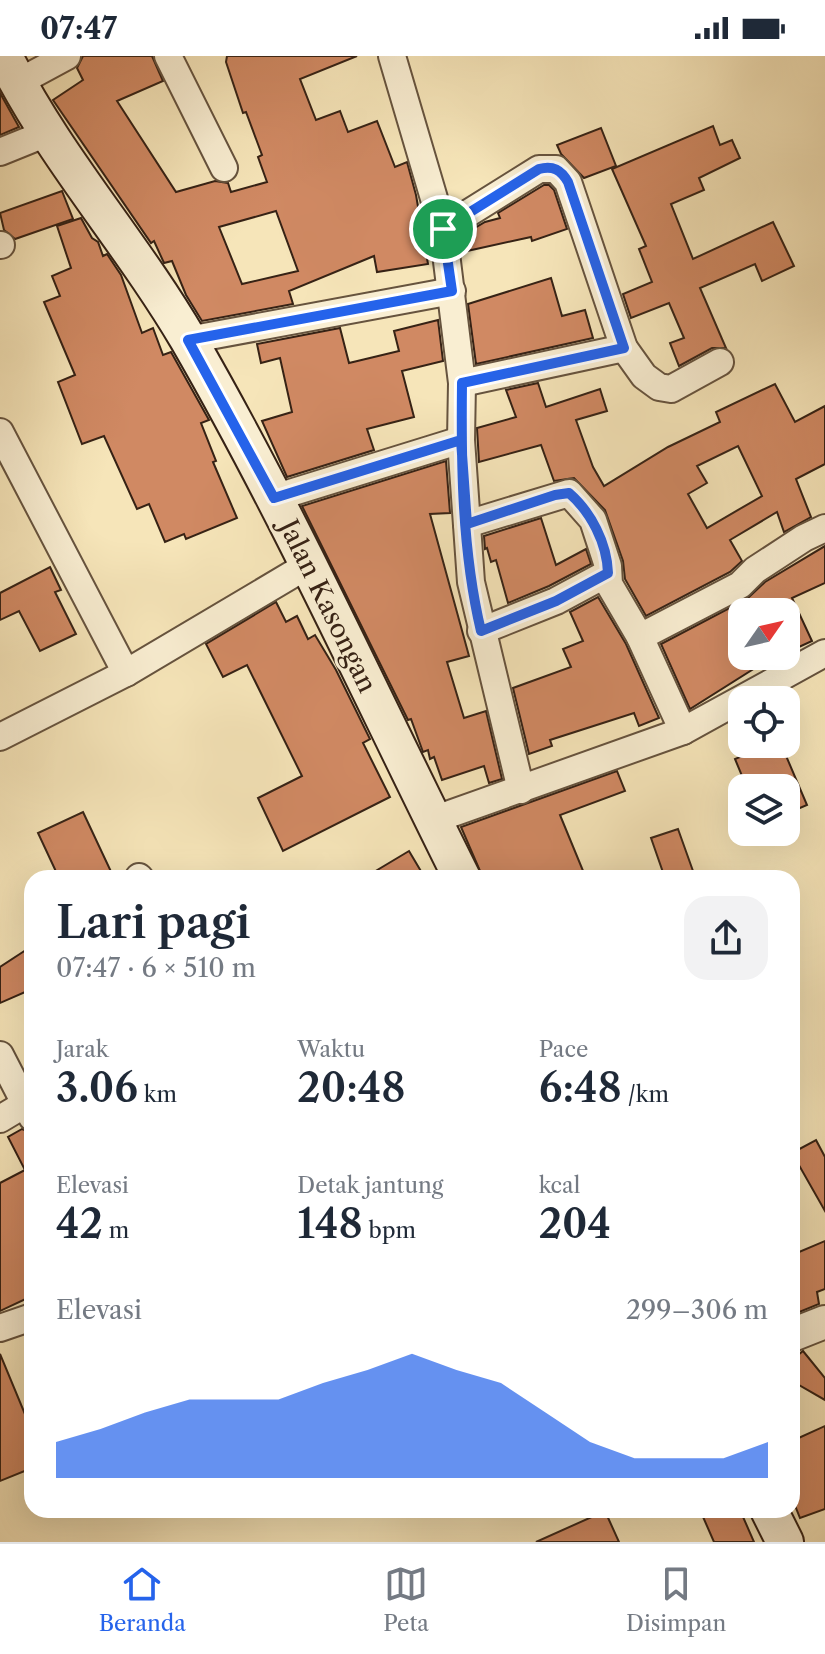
<!DOCTYPE html>
<html lang="id">
<meta charset="utf-8">
<style>
:root{--surface:#fff;--page:#f2f2f3;--text:#1f2937;--muted:#747a83;--line:#e0e1e3;--accent:#2563eb}
body{margin:0;font-family:"Libre Caslon Text",serif;background:var(--page);color:var(--text);height:100vh;display:flex;flex-direction:column;font-size:30px;white-space:nowrap}
*{box-sizing:border-box;margin:0}
p{font-size:26px;color:var(--muted)}
.icon{flex:none;width:44px;height:44px;fill:none;stroke:currentColor;stroke-width:2;stroke-linecap:round;stroke-linejoin:round}
.map{position:relative;flex:1;overflow:hidden}
.details{position:absolute;left:24px;top:814px;width:776px;height:648px;display:flex;flex-direction:column;background:var(--surface);border-radius:24px;box-shadow:0 8px 32px #0002}
.details>*{flex:none}
.needle{width:52px;rotate:56deg}
.fabs{position:absolute;left:728px;top:542px;display:grid;gap:16px}
.fabs a{display:grid;place-items:center;width:72px;height:72px;border-radius:16px;background:var(--surface);box-shadow:0 8px 32px #0002;font-size:40px}
.pin{position:absolute;display:grid;place-items:center;width:68px;height:68px;color:#fff;margin:-34px;border:4px solid #fff;border-radius:50%;box-shadow:0 2px 8px #0007}
.round{display:grid;place-items:center;flex:none;width:84px;height:84px;border-radius:24px;background:var(--page)}
.head{display:flex;align-items:center;justify-content:space-between;height:136px;padding:0 32px}
h1{font-size:44px;font-weight:600;line-height:60px}
.figures{display:grid;grid-template-columns:repeat(3,1fr);gap:12px;height:136px;padding:8px 32px}
.figures div{display:grid;align-content:center}
.figures b{font-size:40px;font-weight:600}
.figures small{font-size:22px;font-weight:400}
.figures p{font-size:22px}
.chart{height:224px;padding:16px 32px}
.chart p{display:flex;justify-content:space-between}
.chart svg{width:100%;height:144px;margin-top:8px;fill:var(--accent);opacity:.7}
.status{display:flex;justify-content:space-between;align-items:center;height:56px;padding:0 40px;background:var(--surface);direction:ltr}
.status svg{height:22px;fill:currentColor}
.dock{display:flex;justify-content:space-around;align-items:center;height:112px;border-top:2px solid var(--line);background:var(--surface);font-size:22px;color:var(--muted)}
.dock a{display:grid;justify-items:center;gap:4px}
.dock .current{color:var(--accent)}
.map>svg:first-child{display:block}
.building{fill:#d08963;stroke:#362215;stroke-width:2;fill-rule:evenodd}
.lines{fill:none;stroke-linecap:round;stroke-linejoin:round}
.minor-casing{stroke:#66533e;stroke-width:30}
.tertiary-casing{stroke:#66533e;stroke-width:36}
.secondary-casing{stroke:#362215;stroke-width:40}
.minor{stroke:#f9eed2;stroke-width:26}
.tertiary{stroke:#f9eed2;stroke-width:32}
.secondary{stroke:#f9eed2;stroke-width:36}
.route-casing{stroke:#fff;stroke-width:16}
.route{stroke:#2563eb;stroke-width:10}
.labels{text-anchor:middle;stroke-width:6;stroke-linejoin:round;paint-order:stroke}
.street-label{font-size:26px;fill:#362215;stroke:#f9eed2}
</style>
<div class="status"><b>07:47</b><svg viewBox="0 0 49 12"><path d="M0 12V9h3v3zM5 12V6h3v6zM10 12V3h3v9zM15 12V0h3v12zM26 1h20v11H26zM47 4h2v5h-2z"/></svg></div>
<div class="map">
<svg width="825" height="1486" viewBox="0 0 825 1486">
<rect width="100%" height="100%" fill="#f6e5b9"/>
<filter id="stains"><feTurbulence type="fractalNoise" baseFrequency=".0025" numOctaves="4"/><feColorMatrix values="0 0 0 0 .2 0 0 0 0 .09 0 0 0 0 .02 0 0 0 .5 -.17"/></filter>
<radialGradient id="worn" r=".72"><stop offset=".6" stop-color="#630" stop-opacity="0"/><stop offset="1" stop-color="#630" stop-opacity=".3"/></radialGradient>
<g class="building">
<path d="M 83,0 L 152,0 L 163,25 L 117,45 L 176,136 L 215,125 L 228,127 L 231,136 L 267,126 L 258,101 L 262,99 L 246,56 L 243,57 L 226,6 L 227,0 L 357,0 L 300,23 L 316,64 L 340,55 L 348,76 L 377,65 L 395,111 L 407,106 L 416,139 L 428,208 L 377,216 L 374,200 L 289,235 L 293,248 L 202,265 L 186,239 L 172,205 L 164,207 L 154,185 L 151,187 L 53,44 L 83,24 L 77,12 ZM 276,155 L 298,215 L 242,228 L 219,171 Z"/>
<path d="M 0,37 L 19,71 L 0,79 Z"/>
<path d="M 713,70 L 720,89 L 732,84 L 740,102 L 699,122 L 704,134 L 671,148 L 693,203 L 773,166 L 794,210 L 762,225 L 755,208 L 700,232 L 726,292 L 712,292 L 679,310 L 670,287 L 684,282 L 669,247 L 631,262 L 623,238 L 652,226 L 639,193 L 646,190 L 612,113 Z"/>
<path d="M 601,72 L 616,110 L 584,122 L 561,98 L 557,89 Z"/>
<path d="M 544,129 L 549,129 L 554,134 L 567,173 L 532,185 L 531,181 L 467,195 L 463,179 L 485,166 L 500,162 L 498,157 Z"/>
<path d="M 62,135 L 73,163 L 15,183 L 4,174 L 0,157 Z"/>
<path d="M 81,162 L 92,182 L 98,186 L 103,200 L 107,198 L 121,219 L 142,277 L 153,272 L 163,299 L 171,296 L 209,364 L 201,367 L 216,405 L 213,406 L 237,462 L 186,483 L 184,478 L 165,486 L 149,448 L 137,453 L 104,380 L 82,388 L 58,326 L 75,319 L 44,246 L 60,240 L 52,220 L 71,212 L 57,170 Z"/>
<path d="M 551,222 L 562,260 L 585,254 L 593,282 L 476,308 L 468,248 Z"/>
<path d="M 438,264 L 443,305 L 402,315 L 414,361 L 367,373 L 374,394 L 287,421 L 262,365 L 292,356 L 280,302 L 261,307 L 257,288 L 340,272 L 349,307 L 399,295 L 394,275 Z"/>
<path d="M 538,327 L 546,351 L 600,333 L 607,355 L 576,364 L 593,411 L 604,430 L 668,391 L 720,366 L 716,356 L 775,328 L 795,366 L 825,350 L 825,408 L 796,423 L 811,461 L 784,476 L 777,456 L 730,484 L 742,505 L 730,516 L 646,560 L 625,523 L 623,505 L 605,454 L 574,422 L 554,425 L 541,389 L 479,406 L 477,372 L 516,361 L 506,334 ZM 738,390 L 762,440 L 707,472 L 688,438 L 707,427 L 697,410 Z"/>
<path d="M 446,405 L 450,457 L 430,458 L 469,600 L 447,606 L 464,662 L 486,655 L 502,723 L 489,727 L 484,710 L 442,724 L 434,701 L 430,703 L 428,694 L 423,696 L 411,663 L 408,664 L 302,450 Z"/>
<path d="M 541,462 L 556,509 L 586,493 L 591,508 L 549,530 L 508,547 L 496,504 L 491,506 L 487,492 L 485,493 L 484,480 Z"/>
<path d="M 825,490 L 825,527 L 792,542 L 812,585 L 786,597 L 786,556 L 742,556 L 742,600 L 774,600 L 690,653 L 661,588 L 747,543 L 765,526 Z"/>
<path d="M 50,511 L 61,534 L 55,536 L 76,578 L 40,595 L 19,555 L 0,564 L 0,537 Z"/>
<path d="M 598,541 L 626,588 L 659,662 L 639,670 L 634,657 L 550,684 L 552,690 L 529,698 L 513,632 L 571,611 L 563,593 L 583,585 L 570,556 Z"/>
<path d="M 276,546 L 286,566 L 297,560 L 308,583 L 315,579 L 336,614 L 370,683 L 363,687 L 390,741 L 283,795 L 258,742 L 302,720 L 247,609 L 223,621 L 206,588 Z"/>
<path d="M 771,688 L 781,688 L 807,749 L 786,758 L 786,732 L 747,732 L 735,703 Z"/>
<path d="M 617,715 L 625,735 L 560,759 L 586,822 L 483,822 L 461,771 Z"/>
<path d="M 83,756 L 114,822 L 59,822 L 38,777 Z"/>
<path d="M 678,773 L 693,815 L 665,822 L 651,782 Z"/>
<path d="M 409,795 L 425,822 L 364,822 Z"/>
<path d="M 32,890 L 32,933 L 0,947 L 0,911 Z"/>
<path d="M 22,1073 L 32,1077 L 32,1240 L 0,1255 L 0,1127 L 25,1114 L 8,1081 Z"/>
<path d="M 816,1084 L 825,1101 L 825,1155 L 792,1097 Z"/>
<path d="M 825,1185 L 825,1233 L 817,1236 L 819,1248 L 792,1259 L 792,1199 Z"/>
<path d="M 803,1295 L 825,1322 L 825,1344 L 792,1325 L 792,1304 Z"/>
<path d="M 0,1298 L 32,1375 L 32,1412 L 0,1425 Z"/>
<path d="M 825,1370 L 825,1453 L 800,1462 L 792,1442 L 792,1385 Z"/>
<path d="M 700,1454 L 740,1454 L 754,1486 L 714,1486 Z"/>
<path d="M 605,1455 L 619,1486 L 536,1486 Z"/>
</g>
<g class="lines">
<defs>
<g id="minor">
<path d="M 168,0 L 224,112"/>
<path d="M 392,0 L 443,173 L 462,327 L 461,384 L 471,526 L 521,734"/>
<path d="M 17,27 L 67,0"/>
<path d="M 0,96 L 47,77"/>
<path d="M 443,173 L 539,113 L 556,113 L 568,126 L 624,292 L 644,320 L 659,331 L 671,333 L 720,306"/>
<path d="M 0,189 L 1,189"/>
<path d="M 188,284 L 452,235"/>
<path d="M 462,327 L 624,292"/>
<path d="M 0,376 L 126,617"/>
<path d="M 274,442 L 461,384"/>
<path d="M 467,468 L 569,437 L 593,464 L 608,510 L 609,528 L 640,581"/>
<path d="M 481,575 L 556,545 L 608,517"/>
<path d="M 683,675 L 640,581 L 740,529 L 755,514 L 804,482 L 825,472"/>
<path d="M 0,681 L 126,617 L 308,509"/>
<path d="M 433,764 L 683,675 L 825,597"/>
<path d="M 139,821 L 140,822"/>
<path d="M 0,999 L 32,1061"/>
<path d="M 0,1063 L 25,1048"/>
<path d="M 0,1272 L 32,1261"/>
</g>
<path id="tertiary" d="M 792,1279 L 825,1266"/>
<g id="secondary">
<path d="M 4,0 C 54,101 131,186 188,283 C 289,458 372,642 462,822"/>
<path d="M 769,1454 L 785,1486"/>
</g>
</defs>
<use href="#minor" class="minor-casing"/>
<use href="#tertiary" class="tertiary-casing"/>
<use href="#secondary" class="secondary-casing"/>
<use href="#minor" class="minor"/>
<use href="#tertiary" class="tertiary"/>
<use href="#secondary" class="secondary"/>
</g>
<g class="lines">
<defs>
<path id="route" d="M 443,173 L 452,235 L 188,284 L 274,442 L 461,384 L 467,468 L 555,439 L 569,437 C 591,456 607,487 608,517 L 556,545 L 481,575 C 462,495 461,408 462,327 L 624,292 L 568,126 C 561,114 553,109 539,113 L 443,173"/>
</defs>
<use href="#route" class="route-casing"/>
<use href="#route" class="route"/>
</g>
<g class="labels">
<g class="street-label">
<text transform="translate(328 550) rotate(64)" y="9">Jalan Kasongan</text>
</g>
</g>
<rect width="100%" height="100%" filter="url(#stains)"/>
<rect width="100%" height="100%" fill="url(#worn)"/>
</svg>
<div class="fabs">
<a><svg class="needle" viewBox="-14 -14 28 28"><path d="M0-13l5 13h-10z" fill="#e53935"/><path d="M0 13l5-13h-10z" fill="#747a83"/></svg></a>
<a><svg class="icon" aria-label="locate" viewBox="0 0 24 24"><circle cx="12" cy="12" r="6"/><path d="M12 2v4M12 18v4M2 12h4M18 12h4"/></svg></a>
<a><svg class="icon" aria-label="layers" viewBox="0 0 24 24"><path d="M12 4l9 5-9 5-9-5zM3 14l9 5 9-5"/></svg></a>
</div>
<div class="pin" style="left:443px;top:173px;background:#1e9e55"><svg class="icon" aria-label="arrive" viewBox="0 0 24 24"><path d="M6 21V4h12l-3 4 3 4H6"/></svg></div>
<section class="details">
<div class="head"><div><h1>Lari pagi</h1><p>07:47 · 6 × 510 m</p></div><a class="round"><svg class="icon" aria-label="share" viewBox="0 0 24 24"><path d="M12 15V3M7 8l5-5 5 5M5 13v7h14v-7"/></svg></a></div>
<div class="figures">
<div><p>Jarak</p><b>3.06<small> km</small></b></div>
<div><p>Waktu</p><b>20:48</b></div>
<div><p>Pace</p><b>6:48<small> /km</small></b></div>
</div>
<div class="figures">
<div><p>Elevasi</p><b>42<small> m</small></b></div>
<div><p>Detak jantung</p><b>148<small> bpm</small></b></div>
<div><p>kcal</p><b>204</b></div>
</div>
<div class="chart"><p><span>Elevasi</span>299–306 m</p>
<svg viewBox="0 0 160 44" preserveAspectRatio="none"><path d="M0 44V33L10 29L20 24L30 20L40 20L50 20L60 15L70 11L80 6L90 11L100 15L110 24L120 33L130 38L140 38L150 38L160 33V44z"/></svg>
</div>
</section>
</div>
<nav class="dock">
<a class="current"><svg class="icon" aria-label="home" viewBox="0 0 24 24"><path d="M3 11l9-7 9 7M6 9v11h12V9"/></svg>Beranda</a>
<a><svg class="icon" aria-label="map" viewBox="0 0 24 24"><path d="M3 6l6-2 6 2 6-2v14l-6 2-6-2-6 2zM9 4v14M15 6v14"/></svg>Peta</a>
<a><svg class="icon" aria-label="saved" viewBox="0 0 24 24"><path d="M7 4h10v16l-5-4-5 4z"/></svg>Disimpan</a>
</nav>
